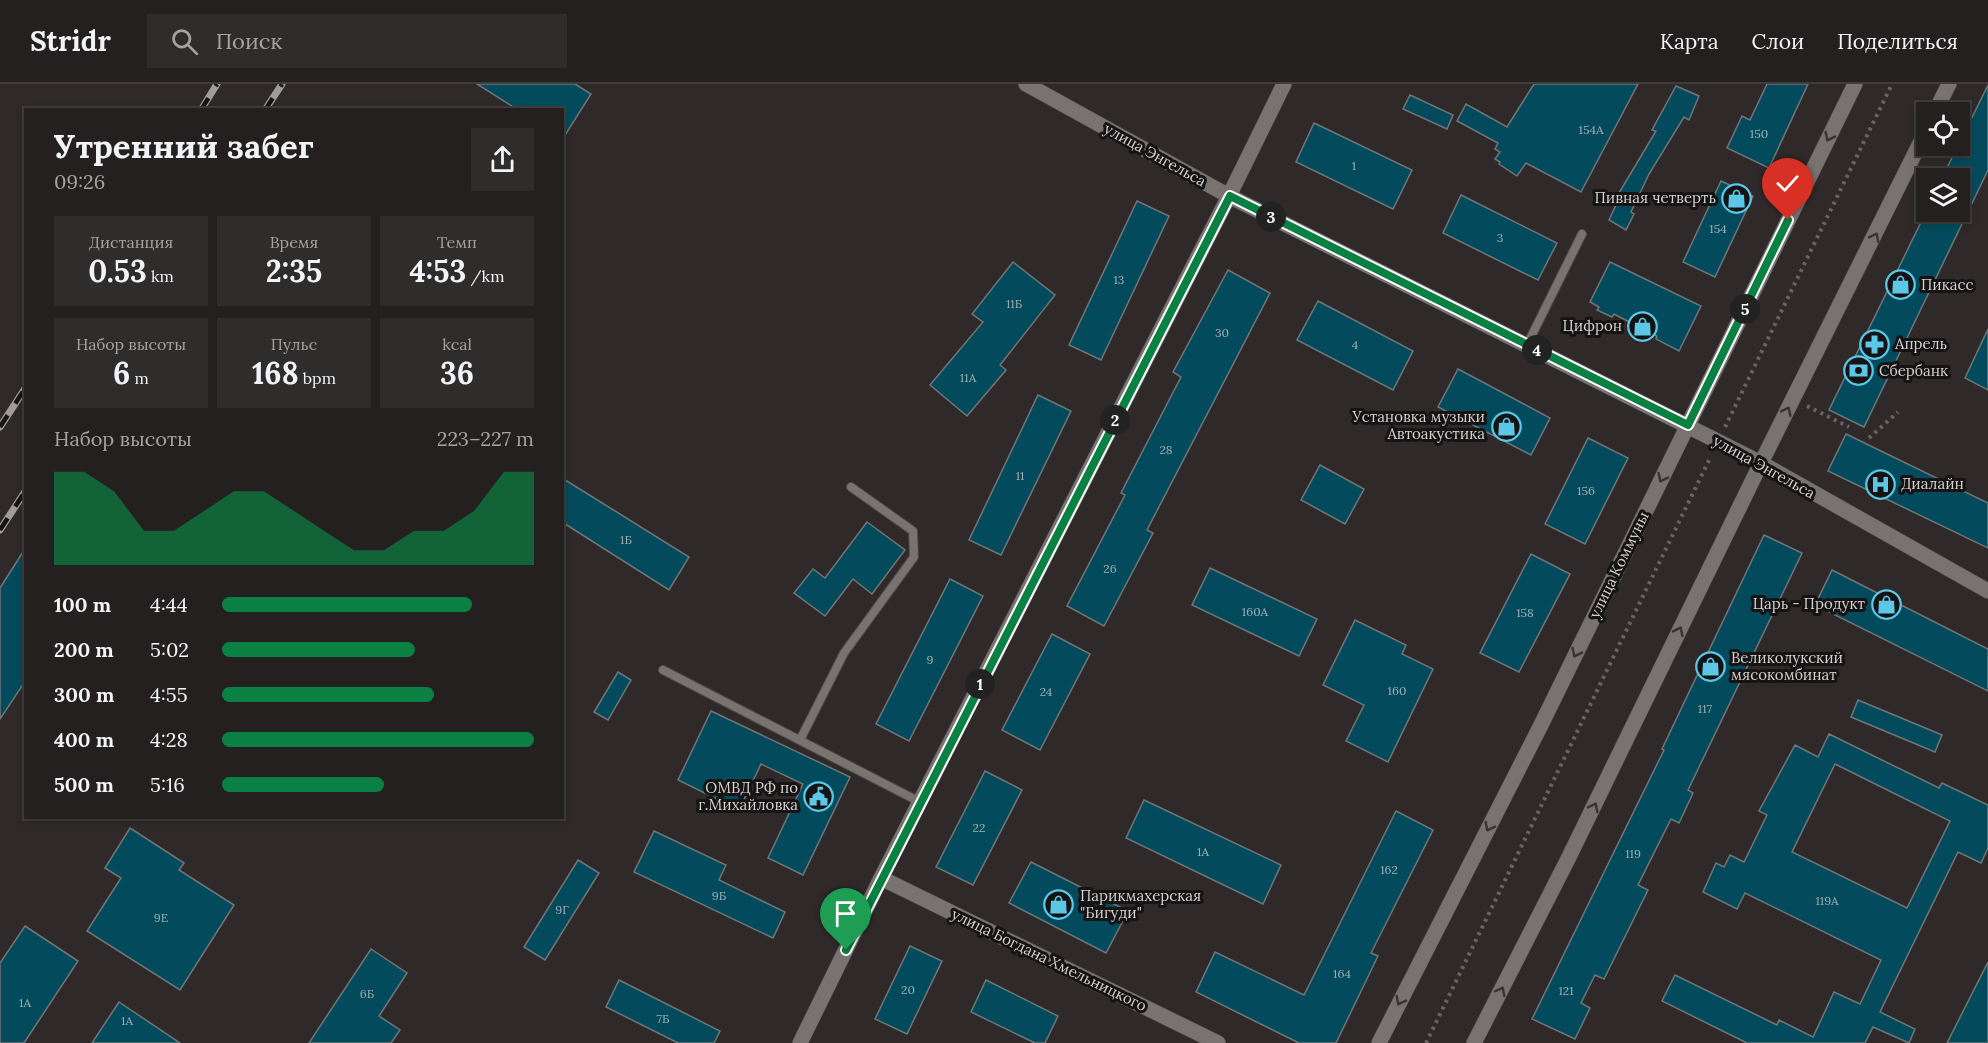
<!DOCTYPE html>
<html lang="ru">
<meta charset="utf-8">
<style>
:root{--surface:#23201f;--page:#2f2d2c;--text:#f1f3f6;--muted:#a3a3a4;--line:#403e3d;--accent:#0b8043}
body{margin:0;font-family:Lora,serif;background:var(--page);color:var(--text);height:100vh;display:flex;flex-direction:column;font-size:22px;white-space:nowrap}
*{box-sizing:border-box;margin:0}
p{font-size:20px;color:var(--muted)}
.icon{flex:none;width:33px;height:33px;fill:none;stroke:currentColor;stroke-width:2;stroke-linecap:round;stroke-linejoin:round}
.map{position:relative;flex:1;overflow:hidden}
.details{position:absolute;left:24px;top:24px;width:540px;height:711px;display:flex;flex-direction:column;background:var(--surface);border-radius:0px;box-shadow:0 3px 9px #0003,0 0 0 2px var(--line)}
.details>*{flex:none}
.fabs{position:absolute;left:1916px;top:18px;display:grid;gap:12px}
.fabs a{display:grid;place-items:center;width:54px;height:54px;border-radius:0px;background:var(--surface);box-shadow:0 3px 9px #0003,0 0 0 2px var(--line);font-size:30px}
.pin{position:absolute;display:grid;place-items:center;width:51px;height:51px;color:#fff;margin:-62px -26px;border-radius:50% 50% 50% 0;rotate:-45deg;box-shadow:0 0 6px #0007}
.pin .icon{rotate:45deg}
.km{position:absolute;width:30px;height:30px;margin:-15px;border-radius:50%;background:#222;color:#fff;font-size:16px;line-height:30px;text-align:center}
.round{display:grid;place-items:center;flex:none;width:63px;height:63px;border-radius:0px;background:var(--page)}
.overview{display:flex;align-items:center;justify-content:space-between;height:102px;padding:0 30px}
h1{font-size:33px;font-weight:700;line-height:45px}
.figures{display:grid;grid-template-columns:repeat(3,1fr);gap:9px;height:102px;padding:6px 30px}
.figures div{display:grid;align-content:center;border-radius:0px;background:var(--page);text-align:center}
.figures b{font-size:30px;font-weight:700}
.figures small{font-size:16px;font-weight:400}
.figures p{font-size:16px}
.chart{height:168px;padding:12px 30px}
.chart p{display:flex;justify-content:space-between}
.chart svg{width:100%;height:108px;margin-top:6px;fill:var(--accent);opacity:.7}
ul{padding:0 30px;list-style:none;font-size:20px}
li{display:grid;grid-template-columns:96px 72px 1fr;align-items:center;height:45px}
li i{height:15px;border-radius:8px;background:var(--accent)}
header{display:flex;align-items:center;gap:36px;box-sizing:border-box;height:84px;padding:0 30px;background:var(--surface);border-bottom:2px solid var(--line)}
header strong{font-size:28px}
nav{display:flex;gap:33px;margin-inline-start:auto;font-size:21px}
.search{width:420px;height:54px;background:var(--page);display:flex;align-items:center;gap:15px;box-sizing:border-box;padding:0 21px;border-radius:0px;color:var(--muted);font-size:22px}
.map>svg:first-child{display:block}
.building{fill:#034b5c;stroke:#707677;stroke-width:1.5;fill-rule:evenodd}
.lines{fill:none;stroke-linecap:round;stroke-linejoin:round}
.service-casing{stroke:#4c4847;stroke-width:10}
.minor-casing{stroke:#4c4847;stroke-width:16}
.tertiary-casing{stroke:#4c4847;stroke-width:16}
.path{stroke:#676362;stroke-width:4;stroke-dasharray:3 4.5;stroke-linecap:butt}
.service{stroke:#787271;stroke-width:8}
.minor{stroke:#787271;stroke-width:15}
.tertiary{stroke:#787271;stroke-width:15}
.rail-casing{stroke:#9f9c9b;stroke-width:7}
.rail{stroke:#151313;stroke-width:4.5;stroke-dasharray:14;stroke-linecap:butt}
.oneway{stroke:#383434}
.route-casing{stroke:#fff;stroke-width:12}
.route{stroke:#0b8043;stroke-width:8}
.labels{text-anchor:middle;stroke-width:6;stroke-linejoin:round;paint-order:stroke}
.number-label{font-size:12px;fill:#a0b0b3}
.street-label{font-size:15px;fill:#d4d1d0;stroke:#151313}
.poi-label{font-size:15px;fill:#d4d1d0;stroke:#151313;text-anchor:start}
</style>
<header>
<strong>Stridr</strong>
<div class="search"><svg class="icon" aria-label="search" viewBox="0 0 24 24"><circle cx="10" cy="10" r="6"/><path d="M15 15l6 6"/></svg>Поиск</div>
<nav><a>Карта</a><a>Слои</a><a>Поделиться</a></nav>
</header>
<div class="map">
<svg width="1988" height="959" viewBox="0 0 1988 959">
<rect width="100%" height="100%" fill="#2f2a29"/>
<g class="building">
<path d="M 477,0 L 575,0 L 591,10 L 562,56 L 562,26 L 518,26 Z"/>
<path d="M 1534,0 L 1638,0 L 1581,108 L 1526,79 L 1517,92 L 1499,80 L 1500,78 L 1495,75 L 1500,68 L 1495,65 L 1498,59 L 1457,37 L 1466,20 L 1507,43 Z"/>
<path d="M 1767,0 L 1808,0 L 1769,84 L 1727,64 L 1742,32 L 1750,36 Z"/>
<path d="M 1988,1 L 1988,86 L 1864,343 L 1829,326 L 1926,128 L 1959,128 L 1959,94 L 1942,94 Z"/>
<path d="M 1676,2 L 1699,12 L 1689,36 L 1684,33 L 1649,90 L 1631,128 L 1634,130 L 1626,146 L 1609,136 L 1616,121 L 1613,119 L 1656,47 L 1652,46 Z"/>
<path d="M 1410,11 L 1453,31 L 1447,45 L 1403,25 Z"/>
<path d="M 1314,39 L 1412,86 L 1393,125 L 1296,78 Z"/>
<path d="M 1721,97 L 1753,112 L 1715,193 L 1683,178 Z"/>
<path d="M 1461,111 L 1557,159 L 1538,196 L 1443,149 Z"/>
<path d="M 1137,117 L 1169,132 L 1101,276 L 1069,261 Z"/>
<path d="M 1013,178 L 1055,211 L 1000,281 L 1006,286 L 967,332 L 930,301 L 983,238 L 972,230 Z"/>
<path d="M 1610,178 L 1701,222 L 1679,267 L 1656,255 L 1657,252 L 1614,230 L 1612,233 L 1597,226 L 1599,223 L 1590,218 Z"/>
<path d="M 1228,186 L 1270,209 L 1147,446 L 1153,449 L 1104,542 L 1067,522 L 1125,411 L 1121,409 L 1181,293 L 1173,288 Z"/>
<path d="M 1318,217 L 1413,267 L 1393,306 L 1297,256 Z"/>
<path d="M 1988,245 L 1988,306 L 1965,294 Z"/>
<path d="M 1458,285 L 1550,334 L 1531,371 L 1438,323 Z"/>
<path d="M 1038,311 L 1071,327 L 1001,471 L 969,456 Z"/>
<path d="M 1846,350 L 1988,419 L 1988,464 L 1828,387 Z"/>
<path d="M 1588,354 L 1628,374 L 1585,460 L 1545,440 Z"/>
<path d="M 1320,381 L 1364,405 L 1345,440 L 1301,416 Z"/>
<path d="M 562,394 L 689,473 L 669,506 L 562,438 Z"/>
<path d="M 867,438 L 905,466 L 872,510 L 853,495 L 825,532 L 794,509 L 813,485 L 825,494 Z"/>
<path d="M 1764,451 L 1802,469 L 1688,706 L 1693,709 L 1679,739 L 1671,735 L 1638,801 L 1648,806 L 1604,895 L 1595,891 L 1581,919 L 1590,924 L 1575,955 L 1532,935 L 1664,666 L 1662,665 Z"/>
<path d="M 26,463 L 26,596 L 0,635 L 0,504 Z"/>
<path d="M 1531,470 L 1570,490 L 1519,588 L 1480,569 Z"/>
<path d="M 1210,484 L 1317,535 L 1299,572 L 1192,521 Z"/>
<path d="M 1832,486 L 1988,565 L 1988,607 L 1815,521 Z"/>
<path d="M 950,495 L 983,512 L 909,657 L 876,640 Z"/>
<path d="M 1355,536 L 1406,561 L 1402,570 L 1433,585 L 1388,678 L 1346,657 L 1364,621 L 1323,601 Z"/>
<path d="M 1052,550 L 1090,570 L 1040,666 L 1002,646 Z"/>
<path d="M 618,588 L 631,596 L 608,636 L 594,628 Z"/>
<path d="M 1858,616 L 1942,651 L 1935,668 L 1851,633 Z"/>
<path d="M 711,627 L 850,693 L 803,791 L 768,774 L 803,700 L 761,680 L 739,726 L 678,696 Z"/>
<path d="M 1829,650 L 1939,704 L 1942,699 L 1988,721 L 1988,764 L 1981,779 L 1958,768 L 1880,928 L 1915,945 L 1909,959 L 1873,943 L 1865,959 L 1747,959 L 1662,917 L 1675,891 L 1777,941 L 1779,936 L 1813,953 L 1834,908 L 1860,920 L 1881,876 L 1745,809 L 1737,825 L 1703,808 L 1716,779 L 1724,783 L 1730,771 L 1744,778 L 1767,731 L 1759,727 L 1795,661 L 1818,673 ZM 1835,680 L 1950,737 L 1907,824 L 1792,768 Z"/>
<path d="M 985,687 L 1022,706 L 973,801 L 936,783 Z"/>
<path d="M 1144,716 L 1281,781 L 1263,820 L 1126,754 Z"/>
<path d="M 1396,727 L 1433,746 L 1371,869 L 1378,872 L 1336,959 L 1299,959 L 1196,908 L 1215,868 L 1304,911 Z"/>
<path d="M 130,744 L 184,779 L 179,786 L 234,821 L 180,906 L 87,847 L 121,794 L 105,784 Z"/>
<path d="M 654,747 L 726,781 L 719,796 L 785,828 L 773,854 L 634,788 Z"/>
<path d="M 578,776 L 599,789 L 545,876 L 524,863 Z"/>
<path d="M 1031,778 L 1128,827 L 1106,869 L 1009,819 Z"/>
<path d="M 25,842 L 78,877 L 24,959 L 0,959 L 0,879 Z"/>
<path d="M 910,862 L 942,877 L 907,950 L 875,935 Z"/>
<path d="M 371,865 L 407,889 L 379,932 L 400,946 L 391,959 L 309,959 Z"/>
<path d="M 1988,878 L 1988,959 L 1947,959 Z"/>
<path d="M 619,896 L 720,947 L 714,959 L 678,959 L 606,923 Z"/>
<path d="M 986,896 L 1058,932 L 1045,959 L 1035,959 L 971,928 Z"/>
<path d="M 119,918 L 180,959 L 92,959 Z"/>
</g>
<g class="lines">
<defs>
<g id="service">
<path d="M 1527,261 L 1582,150"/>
<path d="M 663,586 L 920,718"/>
<path d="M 800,656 L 844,569 L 914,473 L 913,447 L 851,403"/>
</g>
<g id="minor">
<path d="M 1026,0 L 1229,112 L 1284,0"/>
<path d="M 1761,379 L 1988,507"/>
<path d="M 881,794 L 1218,959"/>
</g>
<g id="tertiary">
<path d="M 1935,28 L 1949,0"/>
<path d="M 800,959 L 881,794 L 1229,112 L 1761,379"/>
<path d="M 1379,959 L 1542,639 L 1855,0"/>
<path d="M 1474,959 L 1568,775 L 1761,379 L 1926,47"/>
</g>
</defs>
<use href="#service" class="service-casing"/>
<use href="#minor" class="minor-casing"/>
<use href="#tertiary" class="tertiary-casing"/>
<g class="path">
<path d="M 1807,322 L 1849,343"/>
<path d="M 1725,343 L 1892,0"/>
<path d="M 1869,354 L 1898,328"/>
<path d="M 1426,959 L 1711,372"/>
</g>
<use href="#service" class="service"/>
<use href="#minor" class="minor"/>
<use href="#tertiary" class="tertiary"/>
<defs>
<g id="rail">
<path d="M 201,26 L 217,0"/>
<path d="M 265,26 L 282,0"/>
<path d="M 0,343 L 26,303"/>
<path d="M 0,446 L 26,406"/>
</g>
</defs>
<use href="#rail" class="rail-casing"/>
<use href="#rail" class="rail"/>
</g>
<defs><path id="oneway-chevron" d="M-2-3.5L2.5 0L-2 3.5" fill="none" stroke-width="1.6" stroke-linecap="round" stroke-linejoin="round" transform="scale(1.5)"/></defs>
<g class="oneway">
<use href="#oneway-chevron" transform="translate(1829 53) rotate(116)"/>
<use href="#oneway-chevron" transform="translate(1875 153) rotate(-63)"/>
<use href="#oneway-chevron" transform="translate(1787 327) rotate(-64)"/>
<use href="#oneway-chevron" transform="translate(1662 394) rotate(116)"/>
<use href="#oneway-chevron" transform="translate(1679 547) rotate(-64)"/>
<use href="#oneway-chevron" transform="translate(1576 569) rotate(116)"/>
<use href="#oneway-chevron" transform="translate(1594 723) rotate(-64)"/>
<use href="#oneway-chevron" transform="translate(1489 743) rotate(117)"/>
<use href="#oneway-chevron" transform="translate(1501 907) rotate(-63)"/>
<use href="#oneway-chevron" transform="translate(1400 917) rotate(117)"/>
</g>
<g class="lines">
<defs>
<path id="route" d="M 846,866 L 1230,112 L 1688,341 L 1788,136"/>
</defs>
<use href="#route" class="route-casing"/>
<use href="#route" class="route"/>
</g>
<defs>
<symbol id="shop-ring" viewBox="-11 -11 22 22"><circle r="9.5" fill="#151313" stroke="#5cc7e7" stroke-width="1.5"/><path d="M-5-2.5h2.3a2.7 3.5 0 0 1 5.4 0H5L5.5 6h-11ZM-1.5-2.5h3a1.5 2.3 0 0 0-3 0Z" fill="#5cc7e7"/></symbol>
<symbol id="pharmacy-ring" viewBox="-11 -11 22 22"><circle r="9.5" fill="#151313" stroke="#5cc7e7" stroke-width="1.5"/><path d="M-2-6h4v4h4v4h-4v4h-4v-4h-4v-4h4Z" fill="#5cc7e7"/></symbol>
<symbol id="bank-ring" viewBox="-11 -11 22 22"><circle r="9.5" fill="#151313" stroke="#5cc7e7" stroke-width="1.5"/><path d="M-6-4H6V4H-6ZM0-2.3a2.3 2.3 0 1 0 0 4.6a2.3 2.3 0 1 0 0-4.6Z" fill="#5cc7e7"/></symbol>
<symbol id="hospital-ring" viewBox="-11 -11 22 22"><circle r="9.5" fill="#151313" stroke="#5cc7e7" stroke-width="1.5"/><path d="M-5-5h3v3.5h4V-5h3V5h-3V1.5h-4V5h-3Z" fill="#5cc7e7"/></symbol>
<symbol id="civic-ring" viewBox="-11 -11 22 22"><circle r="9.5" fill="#151313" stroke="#5cc7e7" stroke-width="1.5"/><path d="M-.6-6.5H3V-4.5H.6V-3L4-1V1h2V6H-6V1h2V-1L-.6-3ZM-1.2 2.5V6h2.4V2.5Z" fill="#5cc7e7"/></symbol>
</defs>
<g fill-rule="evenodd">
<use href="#shop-ring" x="1720" y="98" width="33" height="33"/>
<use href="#shop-ring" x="1884" y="184" width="33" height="33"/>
<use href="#shop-ring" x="1626" y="226" width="33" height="33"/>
<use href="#pharmacy-ring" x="1858" y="244" width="33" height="33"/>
<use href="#bank-ring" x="1842" y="270" width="33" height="33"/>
<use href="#shop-ring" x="1490" y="326" width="33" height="33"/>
<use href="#hospital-ring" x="1864" y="384" width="33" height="33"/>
<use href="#shop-ring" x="1870" y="504" width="33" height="33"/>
<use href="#shop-ring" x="1694" y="566" width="33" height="33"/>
<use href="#civic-ring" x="802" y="696" width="33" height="33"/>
<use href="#shop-ring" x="1042" y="804" width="33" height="33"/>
</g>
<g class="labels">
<g class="number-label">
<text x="1591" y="50">154А</text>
<text x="1759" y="54">150</text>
<text x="1354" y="86">1</text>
<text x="1718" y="149">154</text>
<text x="1500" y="158">3</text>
<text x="1119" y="200">13</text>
<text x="1014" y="224">11Б</text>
<text x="1222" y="253">30</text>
<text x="1355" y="265">4</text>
<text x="968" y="298">11А</text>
<text x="1166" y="370">28</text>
<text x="1020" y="396">11</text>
<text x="1586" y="411">156</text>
<text x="626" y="460">1Б</text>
<text x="1110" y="489">26</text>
<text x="1255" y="532">160А</text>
<text x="1525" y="533">158</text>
<text x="930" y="580">9</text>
<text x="1397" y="611">160</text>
<text x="1046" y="612">24</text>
<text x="1705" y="629">117</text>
<text x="979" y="748">22</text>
<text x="1203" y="772">1А</text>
<text x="1633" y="774">119</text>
<text x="1389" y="790">162</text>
<text x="719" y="816">9Б</text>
<text x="1827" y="821">119А</text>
<text x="562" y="830">9Г</text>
<text x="161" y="838">9Е</text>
<text x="1342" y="894">164</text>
<text x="908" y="910">20</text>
<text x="1566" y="911">121</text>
<text x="367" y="914">6Б</text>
<text x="25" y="923">1А</text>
<text x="663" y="939">7Б</text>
<text x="127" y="941">1А</text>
</g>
<g class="street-label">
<text transform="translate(1155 71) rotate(29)" y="5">улица Энгельса</text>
<text transform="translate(1764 383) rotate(29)" y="5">улица Энгельса</text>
<text transform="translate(1619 481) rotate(-64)" y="5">улица Коммуны</text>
<text transform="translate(1049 876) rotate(26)" y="5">улица Богдана Хмельницкого</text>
</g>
<g class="poi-label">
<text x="1716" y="119" text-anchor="end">Пивная четверть</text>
<text x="1921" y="206">Пикасс</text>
<text x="1622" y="247" text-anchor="end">Цифрон</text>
<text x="1895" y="265">Апрель</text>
<text x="1879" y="292">Сбербанк</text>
<text x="1485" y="338" text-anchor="end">Установка музыки<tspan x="1485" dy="17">Автоакустика</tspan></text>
<text x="1901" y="405">Диалайн</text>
<text x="1865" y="525" text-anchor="end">Царь - Продукт</text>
<text x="1731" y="579">Великолукский<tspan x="1731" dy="17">мясокомбинат</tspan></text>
<text x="798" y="709" text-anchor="end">ОМВД РФ по<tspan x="798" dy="17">г.Михайловка</tspan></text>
<text x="1080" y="817">Парикмахерская<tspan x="1080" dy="17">"Бигуди"</tspan></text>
</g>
</g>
</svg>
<div class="fabs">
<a><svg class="icon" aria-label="locate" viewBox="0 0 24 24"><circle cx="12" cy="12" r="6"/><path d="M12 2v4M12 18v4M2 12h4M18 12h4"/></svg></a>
<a><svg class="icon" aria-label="layers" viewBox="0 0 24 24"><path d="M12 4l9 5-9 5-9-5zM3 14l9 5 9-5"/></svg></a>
</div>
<div class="pin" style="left:846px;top:866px;background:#1e9e55"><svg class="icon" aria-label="arrive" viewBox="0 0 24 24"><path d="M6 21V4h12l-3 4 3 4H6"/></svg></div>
<div class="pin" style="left:1788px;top:136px;background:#d93025"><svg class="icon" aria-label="check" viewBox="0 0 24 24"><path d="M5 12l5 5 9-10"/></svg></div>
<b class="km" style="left:980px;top:600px">1</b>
<b class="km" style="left:1115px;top:336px">2</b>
<b class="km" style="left:1271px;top:133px">3</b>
<b class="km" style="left:1537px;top:266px">4</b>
<b class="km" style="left:1745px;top:225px">5</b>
<section class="details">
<div class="overview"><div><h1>Утренний забег</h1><p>09:26</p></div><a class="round"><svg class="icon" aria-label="share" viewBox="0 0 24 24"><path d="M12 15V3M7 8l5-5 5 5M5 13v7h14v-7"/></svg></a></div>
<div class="figures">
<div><p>Дистанция</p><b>0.53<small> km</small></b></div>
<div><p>Время</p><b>2:35</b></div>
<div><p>Темп</p><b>4:53<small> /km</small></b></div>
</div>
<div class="figures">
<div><p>Набор высоты</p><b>6<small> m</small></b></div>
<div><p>Пульс</p><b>168<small> bpm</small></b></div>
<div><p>kcal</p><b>36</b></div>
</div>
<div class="chart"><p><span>Набор высоты</span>223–227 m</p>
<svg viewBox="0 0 160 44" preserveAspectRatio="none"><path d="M0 44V6L10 6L20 14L30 30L40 30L50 22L60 14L70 14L80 22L90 30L100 38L110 38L120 30L130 30L140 22L150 6L160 6V44z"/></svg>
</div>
<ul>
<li><b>100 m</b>4:44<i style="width:80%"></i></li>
<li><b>200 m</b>5:02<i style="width:62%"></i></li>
<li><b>300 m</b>4:55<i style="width:68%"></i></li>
<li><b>400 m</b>4:28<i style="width:100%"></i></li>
<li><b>500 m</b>5:16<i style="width:52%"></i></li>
</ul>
</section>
</div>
